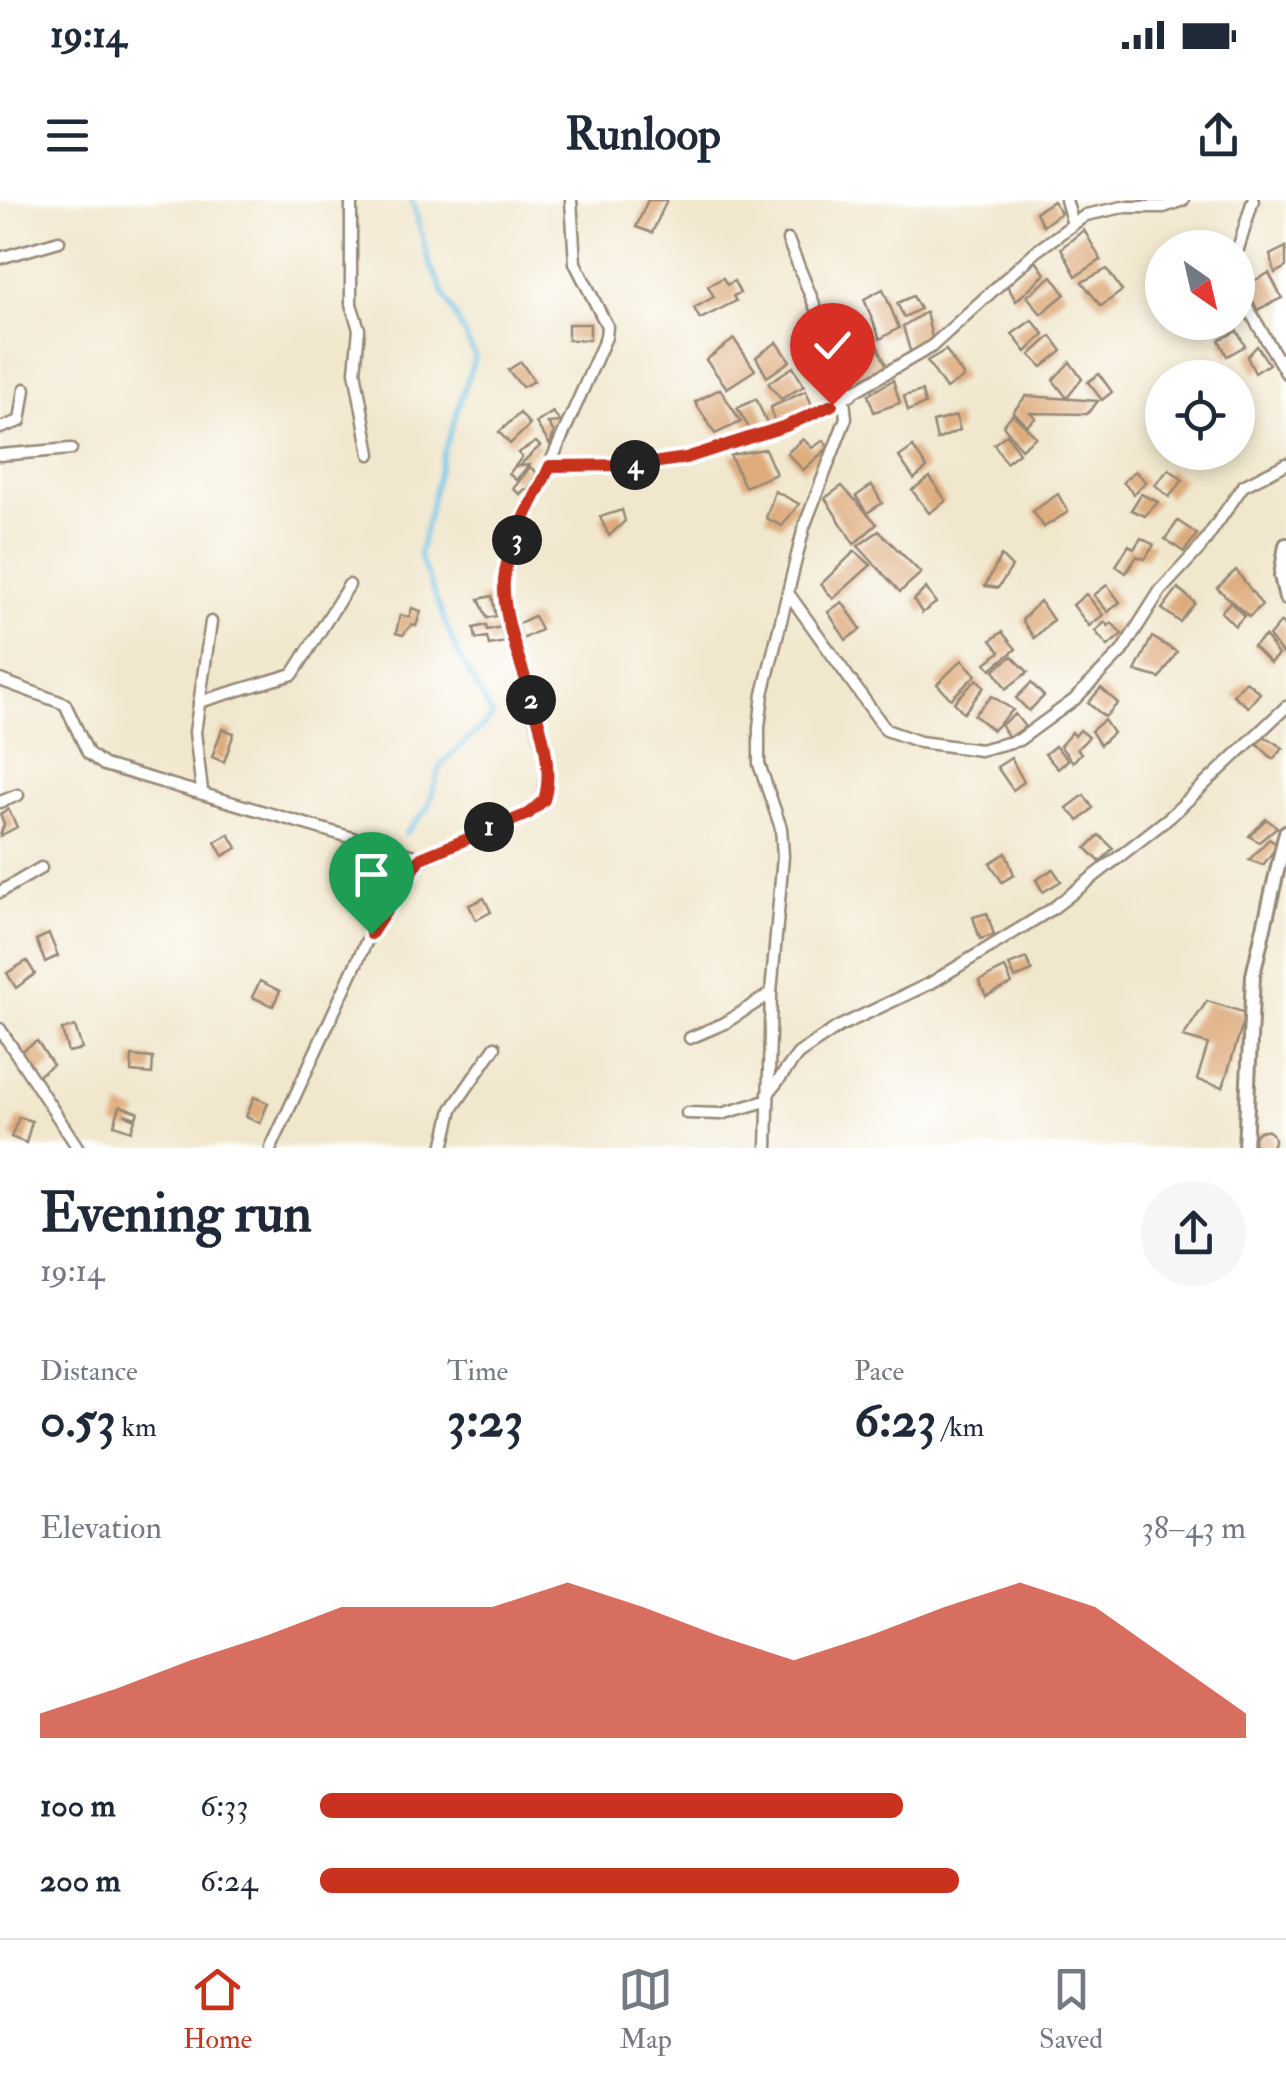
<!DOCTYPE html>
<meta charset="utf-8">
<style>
:root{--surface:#fff;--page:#f6f6f7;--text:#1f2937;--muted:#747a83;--line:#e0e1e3;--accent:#c8321e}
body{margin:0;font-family:"IM FELL Double Pica",serif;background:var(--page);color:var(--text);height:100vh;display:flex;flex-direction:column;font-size:38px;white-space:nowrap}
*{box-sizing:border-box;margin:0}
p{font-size:32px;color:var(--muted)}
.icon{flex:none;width:55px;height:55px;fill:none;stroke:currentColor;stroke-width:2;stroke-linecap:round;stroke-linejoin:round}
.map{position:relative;height:948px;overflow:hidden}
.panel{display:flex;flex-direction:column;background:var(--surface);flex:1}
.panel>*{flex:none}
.needle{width:65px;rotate:146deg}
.buttons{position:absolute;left:1145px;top:30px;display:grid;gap:20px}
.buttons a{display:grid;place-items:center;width:110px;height:110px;border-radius:50%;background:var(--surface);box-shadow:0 5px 15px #0003;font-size:50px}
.pin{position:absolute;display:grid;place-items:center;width:85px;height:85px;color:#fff;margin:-102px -42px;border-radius:50% 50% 50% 0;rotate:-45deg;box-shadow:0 0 10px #0007}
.pin .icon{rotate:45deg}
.km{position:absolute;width:50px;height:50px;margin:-25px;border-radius:50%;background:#222;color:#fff;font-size:28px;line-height:50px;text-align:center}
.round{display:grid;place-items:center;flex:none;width:105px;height:105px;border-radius:52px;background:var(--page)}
.overview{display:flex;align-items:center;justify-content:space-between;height:170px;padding:0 40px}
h1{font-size:55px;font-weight:700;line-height:75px}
.stats{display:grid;grid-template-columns:repeat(3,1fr);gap:15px;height:170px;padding:10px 40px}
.stats div{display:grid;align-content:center}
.stats b{font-size:50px;font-weight:700}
.stats small{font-size:28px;font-weight:400}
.stats p{font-size:28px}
.chart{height:280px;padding:20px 40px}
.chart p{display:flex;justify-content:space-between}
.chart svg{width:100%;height:180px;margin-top:10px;fill:var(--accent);opacity:.7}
ul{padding:0 40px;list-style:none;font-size:32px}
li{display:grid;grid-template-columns:160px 120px 1fr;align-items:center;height:75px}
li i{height:25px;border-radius:12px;background:var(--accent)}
.status{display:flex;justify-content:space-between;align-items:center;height:70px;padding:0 50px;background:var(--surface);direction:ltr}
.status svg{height:28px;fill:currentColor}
header{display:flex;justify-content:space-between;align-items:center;height:130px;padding:0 40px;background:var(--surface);font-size:45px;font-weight:700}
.tabs{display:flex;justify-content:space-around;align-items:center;height:140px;border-top:2px solid var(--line);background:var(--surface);font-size:28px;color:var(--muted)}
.tabs a{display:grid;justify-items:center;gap:5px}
.tabs .active{color:var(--accent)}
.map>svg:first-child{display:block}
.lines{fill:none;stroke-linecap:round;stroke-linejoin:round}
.stream{stroke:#6ac3e8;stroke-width:4}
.building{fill:#deab7c}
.minor-casing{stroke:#968876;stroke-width:15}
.tertiary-casing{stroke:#968876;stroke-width:18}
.minor{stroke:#fff;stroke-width:10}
.tertiary{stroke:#fff;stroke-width:12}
.route-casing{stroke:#fff;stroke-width:20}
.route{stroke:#c8321e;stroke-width:12}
</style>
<div class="status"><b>19:14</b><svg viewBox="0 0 49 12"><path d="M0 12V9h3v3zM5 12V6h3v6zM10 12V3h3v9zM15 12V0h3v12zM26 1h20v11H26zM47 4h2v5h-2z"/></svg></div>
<header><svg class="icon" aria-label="menu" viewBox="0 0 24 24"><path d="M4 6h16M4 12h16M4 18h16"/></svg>Runloop<svg class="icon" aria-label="share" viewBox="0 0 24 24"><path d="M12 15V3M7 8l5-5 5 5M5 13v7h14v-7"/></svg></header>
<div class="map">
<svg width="1286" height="948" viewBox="0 0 1286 948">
<rect width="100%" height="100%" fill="#fff"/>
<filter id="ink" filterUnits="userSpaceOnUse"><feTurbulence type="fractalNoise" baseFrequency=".01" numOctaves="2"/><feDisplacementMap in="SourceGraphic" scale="20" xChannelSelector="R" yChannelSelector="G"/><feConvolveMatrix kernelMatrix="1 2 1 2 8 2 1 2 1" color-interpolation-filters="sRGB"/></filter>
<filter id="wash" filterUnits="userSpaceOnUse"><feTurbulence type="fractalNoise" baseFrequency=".0048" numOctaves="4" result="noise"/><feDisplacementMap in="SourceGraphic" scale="40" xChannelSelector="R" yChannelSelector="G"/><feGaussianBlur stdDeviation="2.25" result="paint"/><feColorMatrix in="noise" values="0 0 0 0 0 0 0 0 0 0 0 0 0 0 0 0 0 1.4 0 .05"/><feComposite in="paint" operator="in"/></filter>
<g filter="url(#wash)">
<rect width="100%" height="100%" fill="#f1e7cd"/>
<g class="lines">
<path class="stream" d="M 405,634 L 428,608 L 441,564 L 493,517 L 456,450 L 419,355 L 442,258 L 475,156 L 430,65 L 412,0"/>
</g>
<g id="blocks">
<g class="building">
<path d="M 648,0 L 667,0 L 652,33 L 636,27 Z"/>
<path d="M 1053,1 L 1061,13 L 1043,26 L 1036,12 Z"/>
<path d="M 1084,30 L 1101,60 L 1076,76 L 1061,48 Z"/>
<path d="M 1286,47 L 1286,67 L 1275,73 L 1270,55 Z"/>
<path d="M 1036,61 L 1045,74 L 1016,101 L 1007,85 Z"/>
<path d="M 1107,69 L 1122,91 L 1101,106 L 1082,82 Z"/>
<path d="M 1269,73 L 1282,98 L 1257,110 L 1246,85 Z"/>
<path d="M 1052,76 L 1065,94 L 1041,114 L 1027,96 Z"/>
<path d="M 723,78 L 727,85 L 734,81 L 740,93 L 733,96 L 736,101 L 700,119 L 694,108 L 714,97 L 708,86 Z"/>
<path d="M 883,89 L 899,128 L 880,139 L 864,99 Z"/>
<path d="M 913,96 L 920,109 L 904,117 L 897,103 Z"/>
<path d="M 926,112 L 932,138 L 911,154 L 903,126 Z"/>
<path d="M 1032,120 L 1044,134 L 1026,152 L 1012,134 Z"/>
<path d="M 858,123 L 861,139 L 840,151 L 838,132 Z"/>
<rect x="568" y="124" width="22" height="16"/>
<path d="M 1237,131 L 1245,146 L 1227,156 L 1219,140 Z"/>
<path d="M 873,136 L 888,169 L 855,186 L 842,154 Z"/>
<path d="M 1051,136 L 1062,151 L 1042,167 L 1030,155 Z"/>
<path d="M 734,139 L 755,170 L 727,188 L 706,160 Z"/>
<path d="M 777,142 L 790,161 L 767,177 L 756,157 Z"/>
<path d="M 1257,146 L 1269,164 L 1255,173 L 1247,157 Z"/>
<path d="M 946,150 L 964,177 L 946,189 L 927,161 Z"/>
<path d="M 521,162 L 534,181 L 522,187 L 508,170 Z"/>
<path d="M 1070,162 L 1082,179 L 1067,198 L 1053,180 Z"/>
<path d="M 793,167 L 804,186 L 781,199 L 768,183 Z"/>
<path d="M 1099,174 L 1112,192 L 1102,200 L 1088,182 Z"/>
<path d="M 893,180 L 900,203 L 874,212 L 868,195 Z"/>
<path d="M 720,189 L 741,222 L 715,234 L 695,202 Z"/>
<path d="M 806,191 L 813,208 L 774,221 L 771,207 Z"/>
<path d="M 922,191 L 925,204 L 908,211 L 904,196 Z"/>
<path d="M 1026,196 L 1072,199 L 1098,201 L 1087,214 L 1031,213 L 1036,218 L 1027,225 L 1013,212 Z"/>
<path d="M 756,199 L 767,223 L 751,231 L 737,208 Z"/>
<path d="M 553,212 L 560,222 L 548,223 L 554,232 L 550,245 L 536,223 Z"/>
<path d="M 520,213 L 530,225 L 510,244 L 499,232 Z"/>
<path d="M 1013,214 L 1036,237 L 1021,249 L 1003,225 Z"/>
<path d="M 956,216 L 960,230 L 937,240 L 933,222 Z"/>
<path d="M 1007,234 L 1019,253 L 1006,263 L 994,244 Z"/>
<path d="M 803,239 L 812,248 L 824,240 L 828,248 L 803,270 L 787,253 Z"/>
<path d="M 536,242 L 540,246 L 519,266 L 529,265 L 516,280 L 509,274 L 522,257 L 518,253 Z"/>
<path d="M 913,247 L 927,268 L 914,279 L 899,257 Z"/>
<path d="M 765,249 L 776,274 L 745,287 L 730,255 Z"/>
<path d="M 530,267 L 537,273 L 528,291 L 525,289 L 520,294 L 513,289 Z"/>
<path d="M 1169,269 L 1183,280 L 1169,297 L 1155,285 Z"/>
<path d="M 1135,271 L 1146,282 L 1134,294 L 1123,282 Z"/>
<path d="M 930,277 L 946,301 L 929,313 L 912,290 Z"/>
<path d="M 872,285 L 882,303 L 867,313 L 856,296 Z"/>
<path d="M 842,286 L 877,324 L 854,344 L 825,298 Z"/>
<path d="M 775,291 L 799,304 L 782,326 L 766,318 Z"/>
<path d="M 1058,294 L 1068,312 L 1044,327 L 1033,311 Z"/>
<path d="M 1141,294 L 1158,302 L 1145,316 L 1131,310 Z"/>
<path d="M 622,310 L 625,321 L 609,336 L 600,317 Z"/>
<path d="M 1178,321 L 1197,334 L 1184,352 L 1165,339 Z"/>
<path d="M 879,331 L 921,373 L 900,392 L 858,346 Z"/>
<path d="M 1141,338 L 1154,345 L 1145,359 L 1137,356 L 1126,373 L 1116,366 L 1129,345 L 1134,349 Z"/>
<path d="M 855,351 L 871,365 L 833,399 L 821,384 Z"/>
<path d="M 1001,356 L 1012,367 L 998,388 L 985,386 Z"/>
<path d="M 1236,370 L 1262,405 L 1249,417 L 1217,388 Z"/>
<path d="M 1107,385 L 1120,402 L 1108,412 L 1094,395 Z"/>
<path d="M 926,388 L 936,403 L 922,413 L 914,400 Z"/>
<path d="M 1178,388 L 1195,403 L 1180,422 L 1162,409 Z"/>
<path d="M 1086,394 L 1103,415 L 1089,426 L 1073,405 Z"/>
<path d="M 492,396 L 496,416 L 487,418 L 479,399 Z"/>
<path d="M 1040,401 L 1053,420 L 1034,438 L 1022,420 Z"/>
<path d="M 842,402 L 861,429 L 846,440 L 828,412 Z"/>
<path d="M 1230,402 L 1244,416 L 1235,426 L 1221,412 Z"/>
<path d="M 412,408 L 421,411 L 416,426 L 411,425 L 403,435 L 396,433 L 400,415 L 409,417 Z"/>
<path d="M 534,416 L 541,430 L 522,439 L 515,425 Z"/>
<path d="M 1105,422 L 1108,426 L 1112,423 L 1122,434 L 1108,446 L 1095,431 Z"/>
<path d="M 1281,422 L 1286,430 L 1286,451 L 1282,454 L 1269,436 Z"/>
<path d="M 486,425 L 487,430 L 501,427 L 505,442 L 489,445 L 487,437 L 476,439 L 474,428 Z"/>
<path d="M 1002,432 L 1016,449 L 991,469 L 986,463 L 1000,452 L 991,440 Z"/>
<path d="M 1265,436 L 1278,455 L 1270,463 L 1253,446 Z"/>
<path d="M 1152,437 L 1177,452 L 1160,478 L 1135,471 Z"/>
<path d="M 1012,456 L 1028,472 L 1006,489 L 994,470 Z"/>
<path d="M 962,460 L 976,475 L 951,499 L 937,484 Z"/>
<path d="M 977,479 L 984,487 L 964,513 L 954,502 Z"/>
<path d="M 1246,481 L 1260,493 L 1248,507 L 1233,495 Z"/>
<path d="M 1031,483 L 1044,496 L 1029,511 L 1016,498 Z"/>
<path d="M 1101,488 L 1118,503 L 1105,517 L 1088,503 Z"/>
<path d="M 992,496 L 1013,510 L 993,530 L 974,515 Z"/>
<path d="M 1015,514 L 1025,527 L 1009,538 L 1001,525 Z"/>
<path d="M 1104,520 L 1113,533 L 1100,545 L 1091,531 Z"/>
<path d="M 222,529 L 234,533 L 224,562 L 212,557 Z"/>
<path d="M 1080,530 L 1089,537 L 1077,549 L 1081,553 L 1073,562 L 1060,546 L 1072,532 L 1075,536 Z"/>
<path d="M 1264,536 L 1283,548 L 1273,559 L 1257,544 Z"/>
<path d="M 1055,546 L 1068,560 L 1058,569 L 1045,554 Z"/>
<path d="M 1011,558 L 1024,582 L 1013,590 L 997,567 Z"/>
<path d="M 1084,595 L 1093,608 L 1079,621 L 1067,608 Z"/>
<path d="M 8,609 L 17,627 L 0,636 L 4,624 L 0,614 Z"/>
<path d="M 1266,619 L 1277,627 L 1259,642 L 1249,636 Z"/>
<path d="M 229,634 L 237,648 L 223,656 L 215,642 Z"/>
<path d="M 1099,635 L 1113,648 L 1100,662 L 1086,648 Z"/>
<path d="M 1269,639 L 1278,645 L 1263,665 L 1249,660 Z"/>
<path d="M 1006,653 L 1014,675 L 1002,682 L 990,663 Z"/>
<path d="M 1053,669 L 1061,681 L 1043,692 L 1036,680 Z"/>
<path d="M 484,698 L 491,712 L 476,720 L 469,705 Z"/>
<path d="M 987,713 L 994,735 L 980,739 L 973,717 Z"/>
<path d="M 49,734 L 58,756 L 45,762 L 36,740 Z"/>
<path d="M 1026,758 L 1032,771 L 1015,778 L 1009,765 Z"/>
<path d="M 27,761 L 35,774 L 16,788 L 7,773 Z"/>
<path d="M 1005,768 L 1012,784 L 986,796 L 979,781 Z"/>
<path d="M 260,781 L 280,791 L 273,806 L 252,797 Z"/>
<path d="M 1207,801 L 1246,813 L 1223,887 L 1197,880 L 1208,844 L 1183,837 Z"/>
<path d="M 75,826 L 82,849 L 68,852 L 62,830 Z"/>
<path d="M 37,841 L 53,865 L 37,876 L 20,852 Z"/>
<path d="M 132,856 L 153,858 L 152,874 L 131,872 Z"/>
<path d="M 254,897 L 268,903 L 260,923 L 246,917 Z"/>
<path d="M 120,906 L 138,912 L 136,918 L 124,914 L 135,919 L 131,931 L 114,925 Z"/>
<path d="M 19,917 L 32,921 L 26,943 L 11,937 Z"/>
<circle cx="1264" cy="940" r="10"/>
</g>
</g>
</g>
<g filter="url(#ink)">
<use href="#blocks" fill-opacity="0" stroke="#968876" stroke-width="2.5"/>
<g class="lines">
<defs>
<g id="minor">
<path d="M 351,0 L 351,104 L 359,129 L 355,171 L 370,254"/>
<path d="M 1066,0 L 1073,24"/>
<path d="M 788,40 L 851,195"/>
<path d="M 1238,49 L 1253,0"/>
<path d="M 0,58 L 59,41"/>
<path d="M 1238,91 L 1286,173"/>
<path d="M 0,228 L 20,221 L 25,189"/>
<path d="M 0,255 L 71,249"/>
<path d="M 551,266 L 639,265 L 686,258 L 813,215 L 931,147 L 1035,52 L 1086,15 L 1123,7 L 1164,7 L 1183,0"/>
<path d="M 788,393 L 886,530 L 920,542 L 980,550 L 1019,540 L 1074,500 L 1122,451 L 1160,391 L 1200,348 L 1243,286 L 1286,264"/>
<path d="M 0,480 L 65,504 L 88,553 L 104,565 L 421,658"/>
<path d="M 199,502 L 293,474 L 349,385"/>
<path d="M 202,591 L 195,532 L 211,422"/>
<path d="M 0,602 L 18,595"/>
<path d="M 0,692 L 41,668"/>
<path d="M 0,829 L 78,948"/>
<path d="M 690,838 L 725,823 L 771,793"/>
<path d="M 768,894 L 798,854 L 838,827 L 931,783 L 1052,709 L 1170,617 L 1286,507"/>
<path d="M 687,913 L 721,914 L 766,901"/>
<path d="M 271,948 L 367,740 L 417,663 L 478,632 L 528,614 L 543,600 L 547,563 L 507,408 L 504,380 L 527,316 L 606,137 L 607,126 L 575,63 L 571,0"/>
<path d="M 443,948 L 452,909 L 495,847"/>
<path d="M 767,948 L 771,793 L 783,656 L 781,628 L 759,564 L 759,527 L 763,494 L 804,327 L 846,218 L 844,200"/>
</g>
<g id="tertiary">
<path d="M 1286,345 L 1281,376 L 1286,398"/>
<path d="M 1245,948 L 1253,775 L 1286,632"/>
</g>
</defs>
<use href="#minor" class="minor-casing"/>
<use href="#tertiary" class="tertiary-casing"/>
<use href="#minor" class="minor"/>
<use href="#tertiary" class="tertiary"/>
</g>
</g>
<g class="lines" filter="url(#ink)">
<defs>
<path id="route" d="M 371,734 L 421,658 L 528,614 L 544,600 C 563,541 500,443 504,381 C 507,342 535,300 550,266 L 639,265 L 686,258 L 786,226 L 832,205"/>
</defs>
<use href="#route" class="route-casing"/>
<use href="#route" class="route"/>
</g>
</svg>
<div class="buttons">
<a><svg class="needle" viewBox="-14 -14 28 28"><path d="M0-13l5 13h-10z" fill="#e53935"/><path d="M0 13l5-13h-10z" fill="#747a83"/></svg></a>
<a><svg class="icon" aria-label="locate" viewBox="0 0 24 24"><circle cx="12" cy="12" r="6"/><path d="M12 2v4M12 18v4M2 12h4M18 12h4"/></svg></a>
</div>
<div class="pin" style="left:371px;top:734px;background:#1e9e55"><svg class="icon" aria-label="arrive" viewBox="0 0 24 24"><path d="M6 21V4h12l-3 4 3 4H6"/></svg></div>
<div class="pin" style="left:832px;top:205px;background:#d93025"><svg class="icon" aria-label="check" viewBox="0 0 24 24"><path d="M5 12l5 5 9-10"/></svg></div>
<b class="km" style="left:489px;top:627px">1</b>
<b class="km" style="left:531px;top:500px">2</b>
<b class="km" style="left:517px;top:340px">3</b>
<b class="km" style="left:635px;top:265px">4</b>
</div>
<section class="panel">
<div class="overview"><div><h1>Evening run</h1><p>19:14</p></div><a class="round"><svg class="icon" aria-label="share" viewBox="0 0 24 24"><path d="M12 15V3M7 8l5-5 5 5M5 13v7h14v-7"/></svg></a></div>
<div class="stats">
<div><p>Distance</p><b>0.53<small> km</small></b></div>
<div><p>Time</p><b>3:23</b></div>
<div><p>Pace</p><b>6:23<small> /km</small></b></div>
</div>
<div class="chart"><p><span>Elevation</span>38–43 m</p>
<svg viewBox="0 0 160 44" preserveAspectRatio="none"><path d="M0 44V38L10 32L20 25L30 19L40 12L50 12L60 12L70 6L80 12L90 19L100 25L110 19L120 12L130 6L140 12L150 25L160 38V44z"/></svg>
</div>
<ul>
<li><b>100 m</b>6:33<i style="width:63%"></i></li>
<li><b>200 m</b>6:24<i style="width:69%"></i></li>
</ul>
</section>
<nav class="tabs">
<a class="active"><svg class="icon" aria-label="home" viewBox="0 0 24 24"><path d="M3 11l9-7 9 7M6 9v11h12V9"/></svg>Home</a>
<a><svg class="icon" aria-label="map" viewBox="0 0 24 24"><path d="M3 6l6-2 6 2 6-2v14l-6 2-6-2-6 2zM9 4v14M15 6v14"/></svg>Map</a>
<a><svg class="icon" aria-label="saved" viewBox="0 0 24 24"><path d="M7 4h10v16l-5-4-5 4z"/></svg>Saved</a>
</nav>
